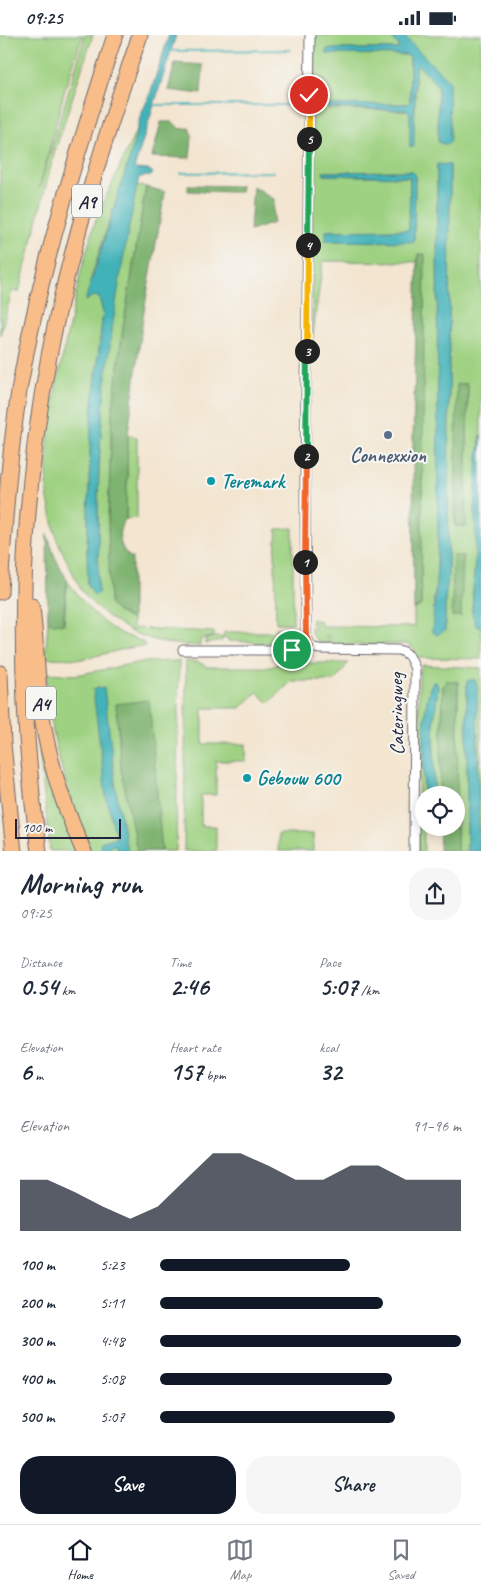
<!DOCTYPE html>
<meta charset="utf-8">
<style>
:root{--surface:#fff;--page:#f6f6f7;--text:#1f2937;--muted:#747a83;--line:#e0e1e3;--accent:#111827}
body{margin:0;font-family:Caveat,sans-serif;background:var(--page);color:var(--text);height:100vh;display:flex;flex-direction:column;font-size:19px;white-space:nowrap}
*{box-sizing:border-box;margin:0}
p{font-size:16px;color:var(--muted)}
.icon{flex:none;width:28px;height:28px;fill:none;stroke:currentColor;stroke-width:2;stroke-linecap:round;stroke-linejoin:round}
.map{position:relative;height:816px;overflow:hidden}
.sheet{display:flex;flex-direction:column;background:var(--surface);flex:1}
.sheet>*{flex:none}
.buttons{position:absolute;left:415px;top:751px;display:grid;gap:10px}
.buttons a{display:grid;place-items:center;width:50px;height:50px;border-radius:50%;background:var(--surface);box-shadow:0 2px 12px #0003;font-size:25px}
.scale{position:absolute;left:15px;bottom:12px;width:106px;box-sizing:border-box;padding-left:5px;border:2px solid #22223b;border-top:0;font-size:14px;line-height:18px;white-space:nowrap;color:#22223b;-webkit-text-stroke:4px #f6f6f2;paint-order:stroke}
.pin{position:absolute;display:grid;place-items:center;width:42px;height:42px;color:#fff;margin:-21px;border:2px solid #fff;border-radius:50%;box-shadow:0 1px 5px #0007}
.km{position:absolute;width:25px;height:25px;margin:-12px;border-radius:50%;background:#222;color:#fff;font-size:14px;line-height:25px;text-align:center}
.round{display:grid;place-items:center;flex:none;width:52px;height:52px;border-radius:20px;background:var(--page)}
.overview{display:flex;align-items:center;justify-content:space-between;height:85px;padding:0 20px}
h1{font-size:28px;font-weight:700;line-height:38px}
.metrics{display:grid;grid-template-columns:repeat(3,1fr);gap:8px;height:85px;padding:5px 20px}
.metrics div{display:grid;align-content:center}
.metrics b{font-size:25px;font-weight:700}
.metrics small{font-size:14px;font-weight:400}
.metrics p{font-size:14px}
.chart{height:140px;padding:10px 20px}
.chart p{display:flex;justify-content:space-between}
.chart svg{width:100%;height:90px;margin-top:5px;fill:var(--accent);opacity:.7}
.button{display:flex;gap:10px;margin-top:auto;padding:10px 20px}
.button a{flex:1;height:58px;border-radius:20px;background:var(--accent);color:#fff;font-size:20px;font-weight:700;line-height:58px;text-align:center}
.button a+a{background:var(--page);color:var(--text)}
ul{padding:0 20px;list-style:none;font-size:16px}
li{display:grid;grid-template-columns:80px 60px 1fr;align-items:center;height:38px}
li i{height:12px;border-radius:6px;background:var(--accent)}
.status{display:flex;justify-content:space-between;align-items:center;height:35px;padding:0 25px;background:var(--surface);direction:ltr}
.status svg{height:14px;fill:currentColor}
.tabs{display:flex;justify-content:space-around;align-items:center;height:70px;border-top:1px solid var(--line);background:var(--surface);font-size:14px;color:var(--muted)}
.tabs a{display:grid;justify-items:center;gap:2px}
.tabs .selected{color:var(--accent)}
.map>svg:first-child{display:block}
.green{fill:#9ed181;stroke:#607a5e;fill-rule:evenodd}
.forest{fill:#7eb36f;stroke:#506a55}
.water{fill:#42b2b9;stroke:#326a7a}
.lines{fill:none;stroke-linecap:round;stroke-linejoin:round}
.stream{stroke:#42b2b9;stroke-width:2}
.minor-casing{stroke:#6b666f;stroke-width:11}
.motorway-casing{stroke:#6b666f;stroke-width:17}
.minor{stroke:#fff;stroke-width:9}
.motorway{stroke:#f8bd89;stroke-width:15}
.split-1-casing{stroke:#fff;stroke-width:10}
.split-2-casing{stroke:#fff;stroke-width:10}
.split-3-casing{stroke:#fff;stroke-width:10}
.split-4-casing{stroke:#fff;stroke-width:10}
.split-5-casing{stroke:#fff;stroke-width:10}
.split-6-casing{stroke:#fff;stroke-width:10}
.split-1{stroke:#f0652b;stroke-width:6}
.split-2{stroke:#f0652b;stroke-width:6}
.split-3{stroke:#22a559;stroke-width:6}
.split-4{stroke:#f5b400;stroke-width:6}
.split-5{stroke:#22a559;stroke-width:6}
.split-6{stroke:#f5b400;stroke-width:6}
.service-dot{fill:#5c6f8a;stroke:#f6f6f2;stroke-width:2}
.culture-dot{fill:#0f9aa8;stroke:#f6f6f2;stroke-width:2}
.labels{text-anchor:middle;stroke-width:4;stroke-linejoin:round;paint-order:stroke}
.shield{fill:#f6f6f2;stroke:#626272;stroke-width:1}
.shield-label{font-size:19px;font-weight:bold;fill:#22223b}
.service-label{font-size:20px;font-weight:bold;fill:#4e5e75;stroke:#f6f6f2}
.culture-label{font-size:20px;font-weight:bold;fill:#0d838f;stroke:#f6f6f2;text-anchor:start}
.street-label{font-size:20px;fill:#22223b;stroke:#f6f6f2}
</style>
<div class="status"><b>09:25</b><svg viewBox="0 0 49 12"><path d="M0 12V9h3v3zM5 12V6h3v6zM10 12V3h3v9zM15 12V0h3v12zM26 1h20v11H26zM47 4h2v5h-2z"/></svg></div>
<div class="map">
<svg width="481" height="817" viewBox="0 0 481 817">
<rect width="100%" height="100%" fill="#f6f6f2"/>
<filter id="ink" filterUnits="userSpaceOnUse"><feTurbulence type="fractalNoise" baseFrequency=".02" numOctaves="2"/><feDisplacementMap in="SourceGraphic" scale="10" xChannelSelector="R" yChannelSelector="G"/><feConvolveMatrix kernelMatrix="1 2 1 2 8 2 1 2 1" color-interpolation-filters="sRGB"/></filter>
<filter id="wash" filterUnits="userSpaceOnUse"><feTurbulence type="fractalNoise" baseFrequency=".0096" numOctaves="4" result="noise"/><feDisplacementMap in="SourceGraphic" scale="20" xChannelSelector="R" yChannelSelector="G"/><feGaussianBlur stdDeviation="1.12" result="paint"/><feColorMatrix in="noise" values="0 0 0 0 0 0 0 0 0 0 0 0 0 0 0 0 0 1.4 0 .05"/><feComposite in="paint" operator="in"/></filter>
<g filter="url(#wash)">
<rect width="100%" height="100%" fill="#f3e5d0"/>
<g class="green">
<path d="M 0,0 L 83,0 L 65,54 L 39,154 L 83,8 L 85,0 L 93,0 L 54,119 L 19,257 L 12,256 L 0,300 Z"/>
<path d="M 313,0 L 389,0 L 399,11 L 398,14 L 327,14 L 407,20 L 410,22 L 410,67 L 408,69 L 327,71 L 328,74 L 407,75 L 410,77 L 410,112 L 415,74 L 415,32 L 419,31 L 437,50 L 438,56 L 449,46 L 403,0 L 481,0 L 481,400 L 478,421 L 475,467 L 476,502 L 472,577 L 480,592 L 481,592 L 481,624 L 419,623 L 413,613 L 407,609 L 329,610 L 329,601 L 326,601 L 328,610 C 318,609 311,603 310,592 L 314,593 L 314,589 L 311,589 L 312,584 L 320,586 L 320,591 L 414,592 L 414,575 L 421,570 L 418,219 L 418,227 L 323,226 L 312,305 ZM 437,130 L 450,130 L 448,543 L 445,564 L 445,596 L 433,567 L 436,550 L 438,504 ZM 412,136 L 415,139 L 414,207 L 326,196 L 409,195 L 410,143 L 408,142 L 324,140 L 323,137 ZM 458,349 L 468,349 L 466,491 L 455,491 Z"/>
<path d="M 139,89 L 130,122 L 90,246 L 90,262 L 95,260 L 99,262 L 103,277 L 91,388 L 87,515 L 88,550 L 92,555 L 93,559 L 98,558 C 99,516 97,474 99,432 C 103,337 117,243 137,150 L 146,152 L 123,293 L 112,379 L 108,484 L 116,576 L 132,585 L 132,596 L 135,593 L 214,597 L 214,601 L 200,605 L 200,611 L 164,608 L 142,601 L 131,597 L 108,582 L 91,567 L 81,555 L 57,505 L 47,460 L 48,389 L 80,240 L 96,184 Z"/>
<path d="M 128,400 L 137,402 L 137,483 L 126,484 Z"/>
<path d="M 293,493 L 293,588 L 276,588 L 275,522 L 277,494 Z"/>
<path d="M 67,545 C 81,566 98,587 120,598 C 128,602 136,604 143,607 L 145,611 L 133,612 L 83,624 L 45,623 L 48,587 L 64,589 Z"/>
<path d="M 276,593 L 291,594 L 288,609 L 228,606 L 228,603 L 222,603 L 222,606 L 205,609 L 205,605 L 213,602 L 224,602 L 224,597 L 275,597 Z"/>
<path d="M 179,626 L 176,816 L 91,816 C 66,754 49,706 47,638 L 76,640 L 141,627 Z"/>
<path d="M 186,626 L 198,627 L 208,632 L 271,632 L 285,626 L 294,628 L 348,628 L 335,646 L 292,646 L 269,668 L 257,657 L 241,673 L 203,673 L 203,709 L 246,709 L 246,726 L 216,726 L 216,760 L 201,760 L 201,791 L 216,791 L 216,816 L 184,816 Z"/>
<path d="M 422,630 L 481,633 L 481,816 L 479,816 L 477,650 L 467,646 L 467,816 L 457,816 L 458,647 L 446,646 L 443,652 L 440,760 L 434,760 L 434,686 L 438,652 L 433,647 C 420,664 424,788 424,816 L 418,817 L 419,638 Z"/>
<path d="M 37,692 L 77,816 L 50,816 Z"/>
<rect x="278" y="799" width="35" height="17"/>
</g>
<g class="forest">
<path d="M 175,28 L 203,30 L 201,59 L 168,55 Z"/>
<path d="M 161,87 L 173,87 L 180,94 L 189,93 L 192,100 L 190,123 L 152,122 Z"/>
<path d="M 188,150 L 241,151 L 240,157 L 188,156 Z"/>
<path d="M 253,151 L 274,164 L 273,188 L 250,196 Z"/>
<path d="M 146,152 L 165,157 L 143,282 L 128,399 L 126,484 C 115,494 119,516 132,523 L 132,585 L 116,576 L 110,570 L 108,484 L 112,379 L 123,293 Z"/>
<path d="M 418,219 L 425,219 L 421,570 L 414,575 L 413,406 Z"/>
<path d="M 457,349 L 468,349 L 466,491 L 455,491 Z"/>
<path d="M 47,499 L 55,522 L 67,545 L 63,589 L 48,587 Z"/>
<path d="M 453,521 L 463,521 L 461,581 L 452,581 Z"/>
<path d="M 446,646 L 458,647 L 457,816 L 439,816 L 440,793 L 456,792 L 456,760 L 440,760 L 443,652 Z"/>
<path d="M 149,665 L 162,816 L 137,816 L 121,734 L 116,669 Z"/>
</g>
<g class="water">
<path d="M 169,0 L 176,0 L 134,134 L 150,135 L 153,138 L 151,141 L 139,142 C 119,237 104,334 99,432 C 97,474 99,516 98,558 L 94,560 L 88,550 L 87,515 L 89,454 L 91,388 L 103,277 L 99,262 L 93,261 L 85,266 L 86,263 L 130,122 L 140,82 L 150,59 Z"/>
<path d="M 389,0 L 403,0 L 449,46 L 450,107 L 447,110 L 438,107 L 438,56 L 437,50 L 419,31 L 415,32 L 414,112 L 410,112 L 410,78 L 407,75 L 327,73 L 328,70 L 408,69 L 410,67 L 410,22 L 407,20 L 327,19 L 326,17 L 327,14 L 398,14 L 399,11 Z"/>
<path d="M 437,129 L 450,130 L 448,543 L 445,564 L 445,596 L 437,600 L 432,597 L 436,550 L 438,504 Z"/>
<path d="M 412,136 L 415,139 L 414,207 L 326,206 L 326,196 L 409,195 L 410,143 L 408,142 L 324,140 L 323,137 Z"/>
<path d="M 481,400 L 481,592 L 480,592 L 475,590 L 472,577 L 476,502 L 475,467 L 478,421 Z"/>
<path d="M 470,645 L 475,645 L 477,650 L 479,817 L 467,816 L 467,646 Z"/>
<path d="M 433,647 L 436,647 L 438,652 L 434,686 L 434,760 L 424,760 C 424,737 421,663 433,647 Z"/>
<path d="M 98,651 L 100,654 L 104,653 L 116,754 L 127,816 L 118,816 L 115,809 L 103,815 L 100,811 L 101,807 L 116,802 L 106,761 L 93,654 L 97,654 Z"/>
</g>
<g class="lines">
<g class="stream">
<path d="M 170,16 L 291,15"/>
<path d="M 153,70 L 291,70"/>
<path d="M 181,138 L 274,137"/>
</g>
</g>
</g>
<g filter="url(#ink)">
<g class="lines">
<defs>
<g id="minor">
<path d="M 310,0 L 305,453 L 306,601 L 311,612"/>
<path d="M 183,615 L 303,615 L 311,612 L 319,614 L 398,615 C 409,617 411,624 415,634 L 414,817"/>
</g>
<g id="motorway">
<path d="M 0,557 C 4,488 9,419 20,350 C 41,230 78,115 115,0"/>
<path d="M 32,571 C 37,617 37,664 47,708 C 55,746 68,781 84,817"/>
<path d="M 0,638 L 3,709 L 14,817"/>
<path d="M 39,817 C 16,653 18,484 49,321 C 70,212 104,105 140,0"/>
</g>
</defs>
<use href="#minor" class="minor-casing"/>
<use href="#motorway" class="motorway-casing"/>
<use href="#minor" class="minor"/>
<use href="#motorway" class="motorway"/>
</g>
</g>
<g class="lines" filter="url(#ink)">
<defs>
<path id="split-1" d="M 292,615 L 302,615 L 311,612 L 306,601 L 305,527"/>
<path id="split-2" d="M 305,527 L 306,421"/>
<path id="split-3" d="M 306,421 L 307,316"/>
<path id="split-4" d="M 307,316 L 308,210"/>
<path id="split-5" d="M 308,210 L 309,104"/>
<path id="split-6" d="M 309,104 L 309,60"/>
</defs>
<use href="#split-1" class="split-1-casing"/>
<use href="#split-2" class="split-2-casing"/>
<use href="#split-3" class="split-3-casing"/>
<use href="#split-4" class="split-4-casing"/>
<use href="#split-5" class="split-5-casing"/>
<use href="#split-6" class="split-6-casing"/>
<use href="#split-1" class="split-1"/>
<use href="#split-2" class="split-2"/>
<use href="#split-3" class="split-3"/>
<use href="#split-4" class="split-4"/>
<use href="#split-5" class="split-5"/>
<use href="#split-6" class="split-6"/>
</g>
<circle class="service-dot" cx="388" cy="400" r="5"/>
<g class="culture-dot">
<circle cx="211" cy="446" r="5"/>
<circle cx="247" cy="743" r="5"/>
</g>
<g class="labels">
<g class="shield">
<rect x="72" y="149.5" width="30" height="33" rx="4"/>
<rect x="26" y="651.5" width="30" height="33" rx="4"/>
</g>
<g class="shield-label">
<text x="87" y="173">A9</text>
<text x="41" y="675">A4</text>
</g>
<g class="service-label">
<text x="388" y="427">Connexxion</text>
</g>
<g class="culture-label">
<text x="221" y="453">Teremark</text>
<text x="257" y="750">Gebouw 600</text>
</g>
<g class="street-label">
<text transform="translate(396 679) rotate(-91)" y="7">Cateringweg</text>
</g>
</g>
</svg>
<div class="buttons">
<a><svg class="icon" aria-label="locate" viewBox="0 0 24 24"><circle cx="12" cy="12" r="6"/><path d="M12 2v4M12 18v4M2 12h4M18 12h4"/></svg></a>
</div>
<div class="scale">100 m</div>
<div class="pin" style="left:292px;top:615px;background:#1e9e55"><svg class="icon" aria-label="arrive" viewBox="0 0 24 24"><path d="M6 21V4h12l-3 4 3 4H6"/></svg></div>
<div class="pin" style="left:309px;top:60px;background:#d93025"><svg class="icon" aria-label="check" viewBox="0 0 24 24"><path d="M5 12l5 5 9-10"/></svg></div>
<b class="km" style="left:305px;top:527px">1</b>
<b class="km" style="left:306px;top:421px">2</b>
<b class="km" style="left:307px;top:316px">3</b>
<b class="km" style="left:308px;top:210px">4</b>
<b class="km" style="left:309px;top:104px">5</b>
</div>
<section class="sheet">
<div class="overview"><div><h1>Morning run</h1><p>09:25</p></div><a class="round"><svg class="icon" aria-label="share" viewBox="0 0 24 24"><path d="M12 15V3M7 8l5-5 5 5M5 13v7h14v-7"/></svg></a></div>
<div class="metrics">
<div><p>Distance</p><b>0.54<small> km</small></b></div>
<div><p>Time</p><b>2:46</b></div>
<div><p>Pace</p><b>5:07<small> /km</small></b></div>
</div>
<div class="metrics">
<div><p>Elevation</p><b>6<small> m</small></b></div>
<div><p>Heart rate</p><b>157<small> bpm</small></b></div>
<div><p>kcal</p><b>32</b></div>
</div>
<div class="chart"><p><span>Elevation</span>91–96 m</p>
<svg viewBox="0 0 160 44" preserveAspectRatio="none"><path d="M0 44V19L10 19L20 25L30 32L40 38L50 32L60 19L70 6L80 6L90 12L100 19L110 19L120 12L130 12L140 19L150 19L160 19V44z"/></svg>
</div>
<ul>
<li><b>100 m</b>5:23<i style="width:63%"></i></li>
<li><b>200 m</b>5:11<i style="width:74%"></i></li>
<li><b>300 m</b>4:48<i style="width:100%"></i></li>
<li><b>400 m</b>5:08<i style="width:77%"></i></li>
<li><b>500 m</b>5:07<i style="width:78%"></i></li>
</ul>
<div class="button"><a>Save</a><a>Share</a></div>
</section>
<nav class="tabs">
<a class="selected"><svg class="icon" aria-label="home" viewBox="0 0 24 24"><path d="M3 11l9-7 9 7M6 9v11h12V9"/></svg>Home</a>
<a><svg class="icon" aria-label="map" viewBox="0 0 24 24"><path d="M3 6l6-2 6 2 6-2v14l-6 2-6-2-6 2zM9 4v14M15 6v14"/></svg>Map</a>
<a><svg class="icon" aria-label="saved" viewBox="0 0 24 24"><path d="M7 4h10v16l-5-4-5 4z"/></svg>Saved</a>
</nav>
